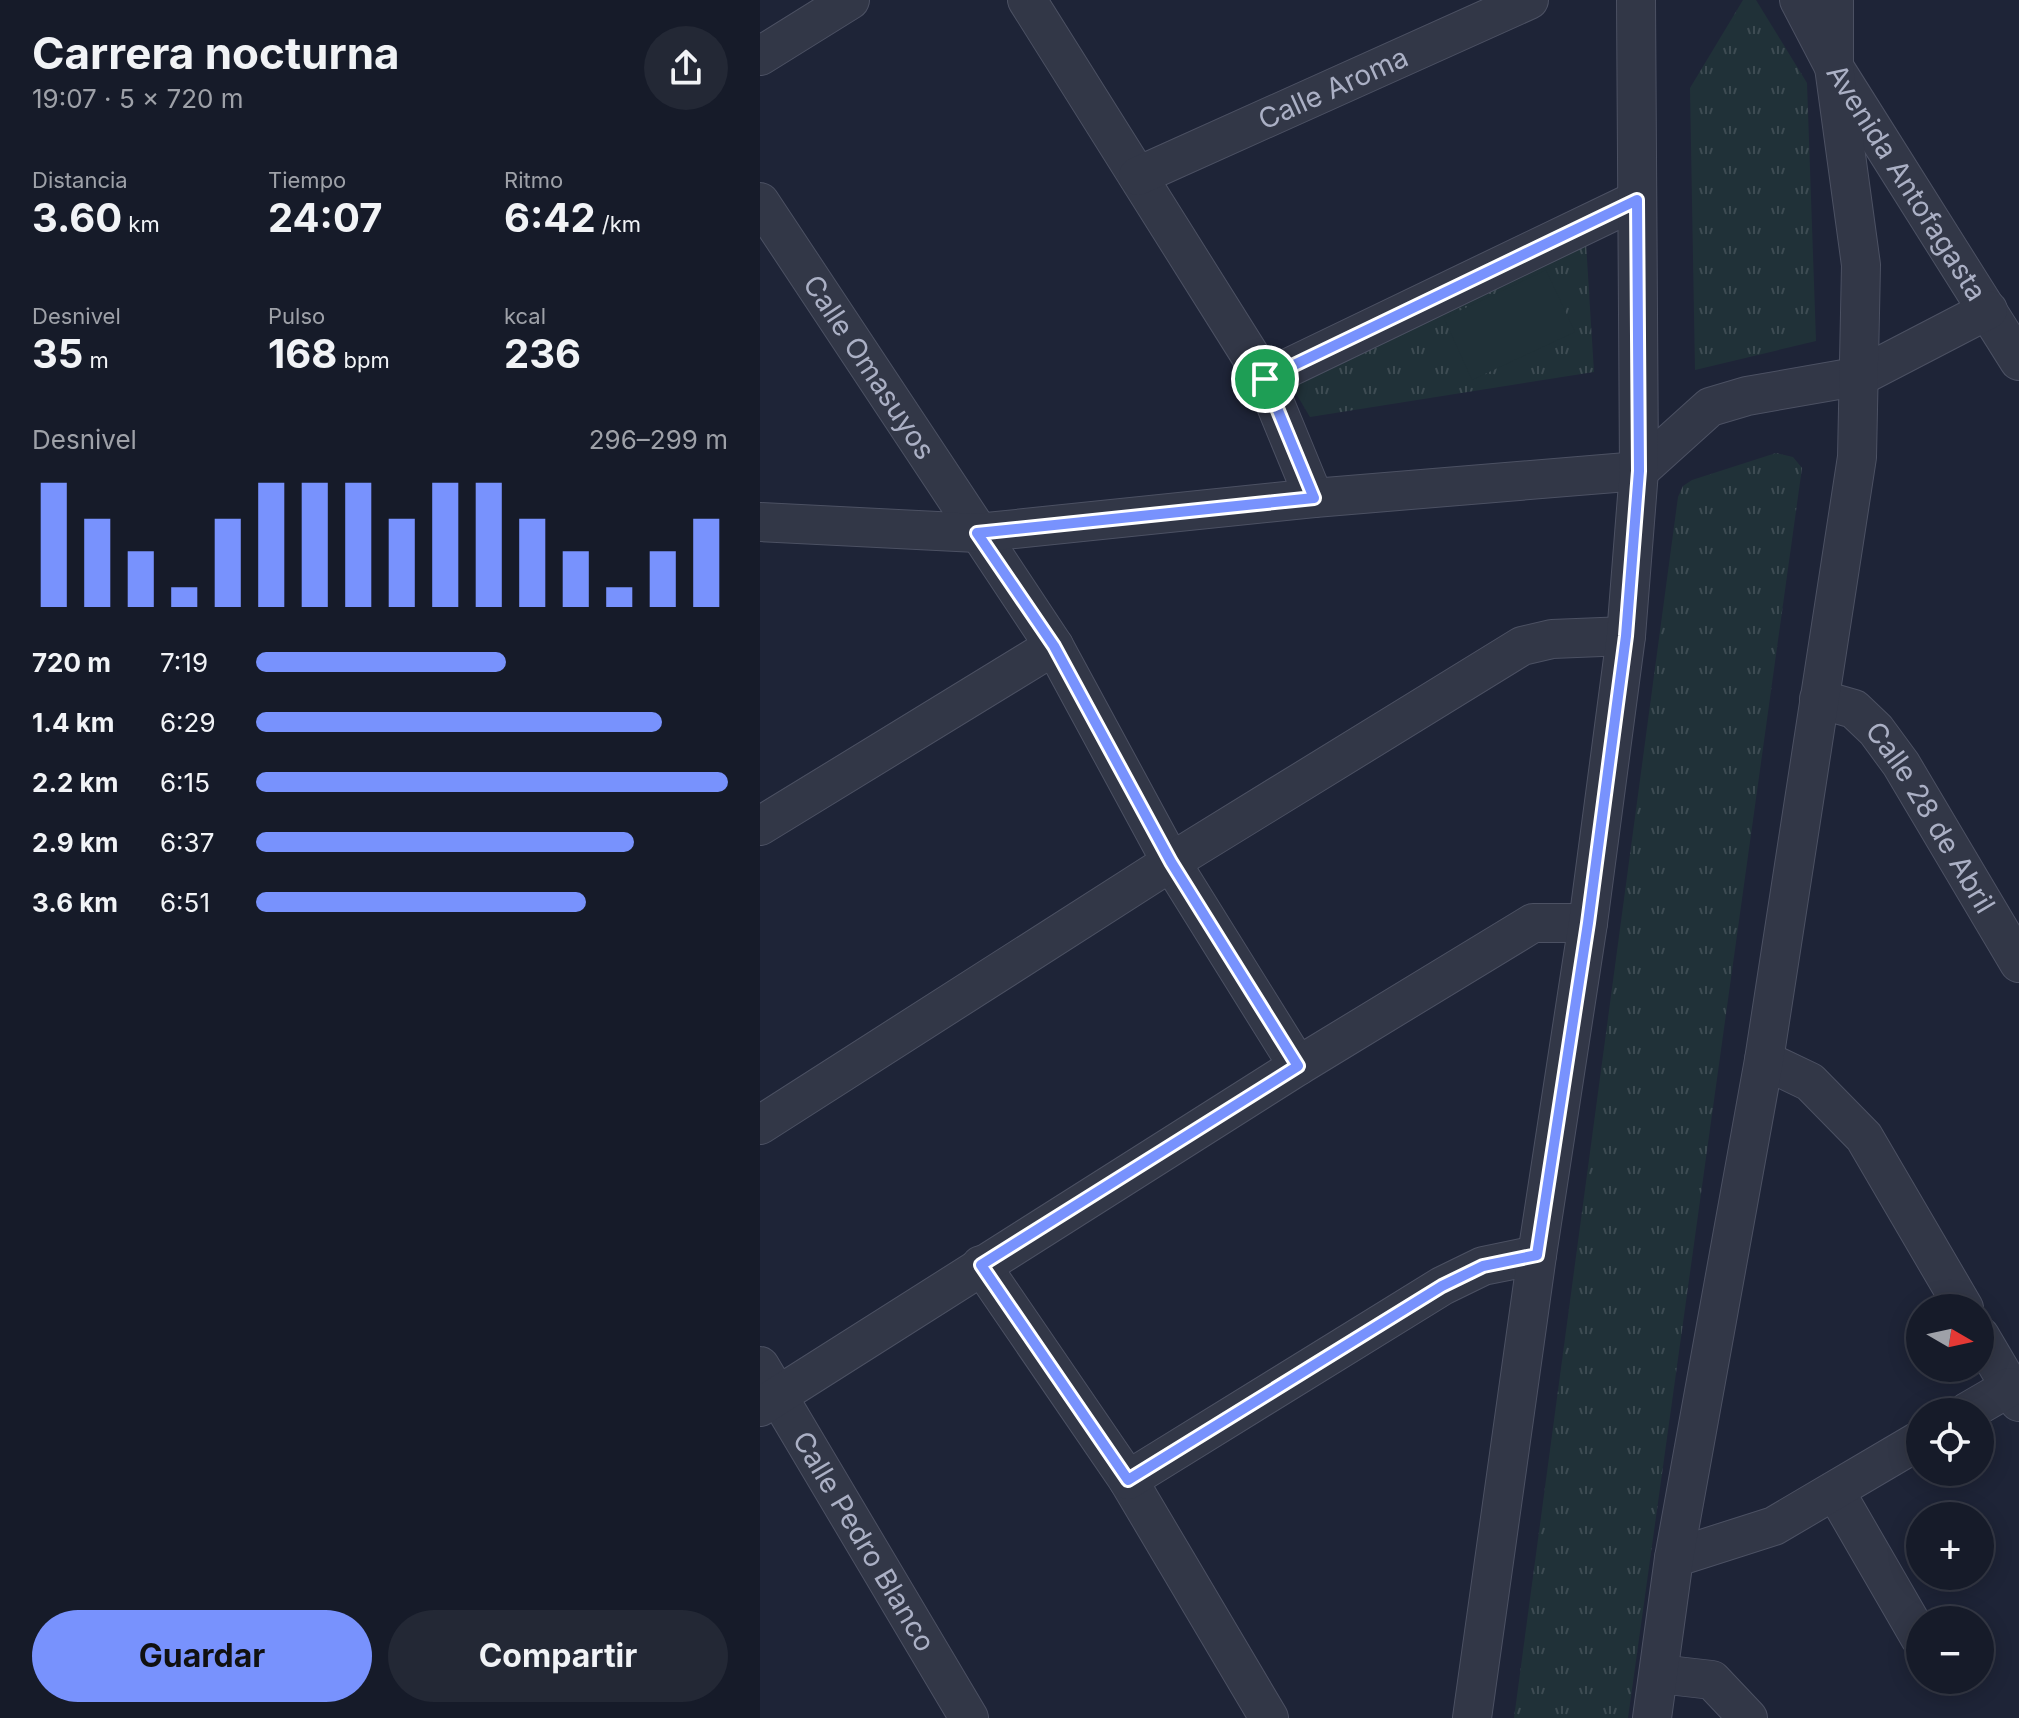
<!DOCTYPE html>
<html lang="es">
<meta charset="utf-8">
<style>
:root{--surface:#161b29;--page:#232835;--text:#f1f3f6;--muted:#9ea1a8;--line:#353946;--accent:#7892fd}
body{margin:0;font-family:Inter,sans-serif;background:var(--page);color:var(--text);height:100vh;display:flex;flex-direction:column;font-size:30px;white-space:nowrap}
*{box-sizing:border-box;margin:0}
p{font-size:26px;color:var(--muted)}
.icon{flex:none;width:44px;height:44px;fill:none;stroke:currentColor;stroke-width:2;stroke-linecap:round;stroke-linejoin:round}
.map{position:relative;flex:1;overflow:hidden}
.side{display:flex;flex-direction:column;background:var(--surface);width:760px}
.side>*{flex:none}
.needle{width:52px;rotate:99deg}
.fabs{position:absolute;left:1146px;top:1294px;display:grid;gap:16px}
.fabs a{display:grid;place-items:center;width:88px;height:88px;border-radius:50%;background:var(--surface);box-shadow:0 4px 20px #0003,0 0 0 2px var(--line);font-size:40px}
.pin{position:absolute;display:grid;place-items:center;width:68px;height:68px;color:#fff;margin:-34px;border:4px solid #fff;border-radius:50%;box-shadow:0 2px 8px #0007}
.round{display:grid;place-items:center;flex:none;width:84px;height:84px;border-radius:42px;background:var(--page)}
.summary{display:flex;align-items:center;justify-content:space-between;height:136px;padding:0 32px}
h1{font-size:44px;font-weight:700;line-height:60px}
.stats{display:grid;grid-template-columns:repeat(3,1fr);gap:12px;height:136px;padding:8px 32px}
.stats div{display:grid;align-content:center}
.stats b{font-size:40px;font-weight:700}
.stats small{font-size:22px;font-weight:400}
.stats p{font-size:22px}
.chart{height:224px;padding:16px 32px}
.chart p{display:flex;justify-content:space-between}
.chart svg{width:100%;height:144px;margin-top:8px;stroke:var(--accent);stroke-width:6}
.cta{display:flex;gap:16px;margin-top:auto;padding:16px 32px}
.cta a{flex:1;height:92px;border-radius:48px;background:var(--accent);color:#111;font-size:32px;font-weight:700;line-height:92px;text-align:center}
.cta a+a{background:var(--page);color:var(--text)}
ul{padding:0 32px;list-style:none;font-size:26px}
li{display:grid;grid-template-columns:128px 96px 1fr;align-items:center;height:60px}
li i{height:20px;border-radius:10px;background:var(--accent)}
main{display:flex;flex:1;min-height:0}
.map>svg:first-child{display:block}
.grass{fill:url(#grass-tufts)}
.pitch{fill:#203138}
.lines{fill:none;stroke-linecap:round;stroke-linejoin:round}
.minor-casing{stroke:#4c5163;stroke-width:40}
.minor{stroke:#323747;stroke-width:38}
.route-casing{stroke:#fff;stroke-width:16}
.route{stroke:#7892fd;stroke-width:10}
.labels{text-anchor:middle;stroke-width:6;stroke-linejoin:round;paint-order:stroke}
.street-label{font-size:28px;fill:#abb0c5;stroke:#171c2c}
</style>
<main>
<section class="side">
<div class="summary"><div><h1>Carrera nocturna</h1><p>19:07 · 5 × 720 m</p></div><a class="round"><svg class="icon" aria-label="share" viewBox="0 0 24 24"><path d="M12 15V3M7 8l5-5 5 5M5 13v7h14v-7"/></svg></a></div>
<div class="stats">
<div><p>Distancia</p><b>3.60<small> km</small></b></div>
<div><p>Tiempo</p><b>24:07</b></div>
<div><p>Ritmo</p><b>6:42<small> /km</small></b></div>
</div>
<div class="stats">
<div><p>Desnivel</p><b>35<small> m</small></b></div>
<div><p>Pulso</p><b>168<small> bpm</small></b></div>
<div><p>kcal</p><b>236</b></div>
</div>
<div class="chart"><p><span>Desnivel</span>296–299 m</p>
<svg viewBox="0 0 160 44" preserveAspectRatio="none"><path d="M5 44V6M15 44V17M25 44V27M35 44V38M45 44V17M55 44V6M65 44V6M75 44V6M85 44V17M95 44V6M105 44V6M115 44V17M125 44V27M135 44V38M145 44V27M155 44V17"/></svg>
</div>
<ul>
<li><b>720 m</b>7:19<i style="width:53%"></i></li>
<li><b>1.4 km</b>6:29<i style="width:86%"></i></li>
<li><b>2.2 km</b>6:15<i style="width:100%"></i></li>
<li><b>2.9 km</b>6:37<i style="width:80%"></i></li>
<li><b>3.6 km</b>6:51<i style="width:70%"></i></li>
</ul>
<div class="cta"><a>Guardar</a><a>Compartir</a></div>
</section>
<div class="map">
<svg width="1259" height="1718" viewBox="0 0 1259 1718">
<defs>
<pattern id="grass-tufts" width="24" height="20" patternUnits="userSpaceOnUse" patternTransform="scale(2)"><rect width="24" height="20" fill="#203138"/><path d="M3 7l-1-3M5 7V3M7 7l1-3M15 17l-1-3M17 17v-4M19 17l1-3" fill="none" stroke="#3e4c53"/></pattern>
</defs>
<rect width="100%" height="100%" fill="#1e2437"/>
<g class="grass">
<path d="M 983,0 L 996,0 L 1047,83 L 1056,341 L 935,370 L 930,88 Z"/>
<path d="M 826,243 L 834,372 L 550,417 L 528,380 Z"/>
<path d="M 1016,453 L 1033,457 L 1042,468 L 868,1718 L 754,1718 L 918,497 L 923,486 L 932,480 Z"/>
</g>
<path class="pitch" d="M 786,270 L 815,332 L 712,380 L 684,318 Z"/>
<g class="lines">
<defs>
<g id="minor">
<path d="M 267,0 L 505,379 L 554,498"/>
<path id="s1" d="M 1039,0 L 1074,67 L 1259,361"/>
<path d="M 0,56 L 90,0"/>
<path id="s2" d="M 378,176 L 769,0"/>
<path id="s3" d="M 0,202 L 294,646 L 411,862 L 538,1066"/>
<path d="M 505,379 L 877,200"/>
<path d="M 0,522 L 217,533 L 554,498 L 879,471 L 950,407 L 987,396 L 1101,376 L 1228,310"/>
<path id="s4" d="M 1059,699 L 1094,709 L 1116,730 L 1141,764 L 1259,963"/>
<path d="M 0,826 L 294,646"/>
<path d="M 1004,1060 L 1050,1082 L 1104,1137 L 1204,1308"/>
<path d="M 0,1125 L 411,862 L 762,646 L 792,639 L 866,636"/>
<path d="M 221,1265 L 368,1480 L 509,1718"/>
<path d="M 1220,1336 L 1259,1402"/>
<path id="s5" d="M 0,1366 L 209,1718"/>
<path d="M 0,1407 L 538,1066 L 773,923 L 828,923"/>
<path d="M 1207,1412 L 1250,1387"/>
<path d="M 368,1480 L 682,1286 L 723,1266 L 777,1255"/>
<path d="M 1075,1491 L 1160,1638"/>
<path d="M 914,1558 L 1014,1526 L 1160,1440"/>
<path d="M 899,1674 L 952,1680 L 988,1718"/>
<path d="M 712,1718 L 777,1255 L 828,923 L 866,636 L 879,471 L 876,0"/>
<path d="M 892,1718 L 914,1558 L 1004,1060 L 1097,457 L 1101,265 L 1074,67 L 1074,0"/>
</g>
</defs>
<use href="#minor" class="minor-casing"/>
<use href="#minor" class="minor"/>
</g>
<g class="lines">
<defs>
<path id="route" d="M 877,200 L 879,471 L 866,636 L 828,923 L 777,1255 L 723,1266 L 682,1286 L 368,1480 L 221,1265 L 538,1066 L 411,862 L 294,646 L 217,533 L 554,498 L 505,379 Z"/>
</defs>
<use href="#route" class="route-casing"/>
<use href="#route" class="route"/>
</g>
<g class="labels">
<g class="street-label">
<text dy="10" stroke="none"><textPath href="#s2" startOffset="214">Calle Aroma</textPath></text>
<text dy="10" stroke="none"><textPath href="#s1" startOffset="212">Avenida Antofagasta</textPath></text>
<text dy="10" stroke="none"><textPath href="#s3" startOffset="198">Calle Omasuyos</textPath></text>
<text dy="10" stroke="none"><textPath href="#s4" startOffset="170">Calle 28 de Abril</textPath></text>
<text dy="10" stroke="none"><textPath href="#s5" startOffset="204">Calle Pedro Blanco</textPath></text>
</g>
</g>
</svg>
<div class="fabs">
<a><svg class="needle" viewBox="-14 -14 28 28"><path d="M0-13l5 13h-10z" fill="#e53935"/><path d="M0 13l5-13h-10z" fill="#9ea1a8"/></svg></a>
<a><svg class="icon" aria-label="locate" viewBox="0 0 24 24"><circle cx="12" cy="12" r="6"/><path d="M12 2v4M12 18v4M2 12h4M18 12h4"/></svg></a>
<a>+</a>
<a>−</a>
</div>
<div class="pin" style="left:505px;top:379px;background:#1e9e55"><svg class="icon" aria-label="arrive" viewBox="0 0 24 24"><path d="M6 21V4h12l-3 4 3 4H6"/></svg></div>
</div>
</main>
